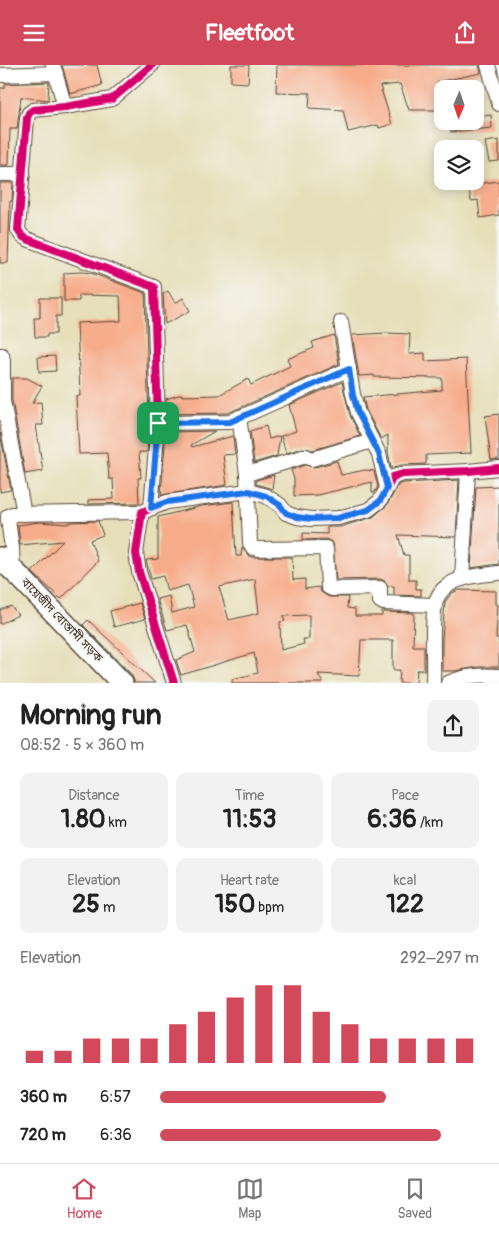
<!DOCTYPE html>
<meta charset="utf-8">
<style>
:root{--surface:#fff;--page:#f2f2f2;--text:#222;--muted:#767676;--line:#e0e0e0;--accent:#d1495b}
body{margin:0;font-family:Pangolin,"Noto Sans Bengali",sans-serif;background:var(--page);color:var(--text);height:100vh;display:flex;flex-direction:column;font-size:19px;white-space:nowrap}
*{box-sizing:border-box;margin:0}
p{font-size:16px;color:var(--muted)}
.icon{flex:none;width:28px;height:28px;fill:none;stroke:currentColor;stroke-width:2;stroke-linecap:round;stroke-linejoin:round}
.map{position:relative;height:618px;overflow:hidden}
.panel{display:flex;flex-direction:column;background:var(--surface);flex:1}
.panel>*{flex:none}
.needle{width:32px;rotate:182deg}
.controls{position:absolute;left:434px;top:15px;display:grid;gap:10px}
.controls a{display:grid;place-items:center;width:50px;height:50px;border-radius:10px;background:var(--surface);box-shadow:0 2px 12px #0003;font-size:25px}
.pin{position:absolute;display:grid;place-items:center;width:42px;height:42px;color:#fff;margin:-21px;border-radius:10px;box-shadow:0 2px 8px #0006}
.round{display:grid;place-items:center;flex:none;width:52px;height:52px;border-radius:10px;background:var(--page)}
.head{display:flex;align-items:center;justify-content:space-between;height:85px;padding:0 20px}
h1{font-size:28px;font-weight:800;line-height:38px}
.stats{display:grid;grid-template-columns:repeat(3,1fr);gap:8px;height:85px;padding:5px 20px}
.stats div{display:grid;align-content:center;border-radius:10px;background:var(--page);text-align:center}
.stats b{font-size:25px;font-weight:800}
.stats small{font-size:14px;font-weight:400}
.stats p{font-size:14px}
.chart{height:140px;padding:10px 20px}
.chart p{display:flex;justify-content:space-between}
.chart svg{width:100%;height:90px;margin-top:5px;stroke:var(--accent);stroke-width:6}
ul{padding:0 20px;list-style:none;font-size:16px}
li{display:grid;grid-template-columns:80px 60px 1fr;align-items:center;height:38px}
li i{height:12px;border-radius:6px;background:var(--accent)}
header{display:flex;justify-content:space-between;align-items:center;height:65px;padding:0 20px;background:var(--accent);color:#fff;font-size:22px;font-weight:800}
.dock{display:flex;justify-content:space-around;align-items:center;height:70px;border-top:1px solid var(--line);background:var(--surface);font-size:14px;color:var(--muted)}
.dock a{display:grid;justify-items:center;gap:2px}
.dock .active{color:var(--accent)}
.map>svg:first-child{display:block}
.building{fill:#f7ad8c;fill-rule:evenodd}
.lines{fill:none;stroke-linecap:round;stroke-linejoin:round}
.minor-casing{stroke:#554535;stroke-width:16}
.primary-casing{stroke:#554535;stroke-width:24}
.minor{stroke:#fff;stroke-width:14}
.primary{stroke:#fff;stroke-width:21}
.cycleway-casing{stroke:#f6f6f2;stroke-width:11}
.cycleway{stroke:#d6006c;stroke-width:8}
.route-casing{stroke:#fff;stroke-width:10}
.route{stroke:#1a73e8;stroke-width:6}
.labels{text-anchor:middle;stroke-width:5;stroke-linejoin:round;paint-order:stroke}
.street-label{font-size:12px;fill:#3b2a1e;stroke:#f6f6f2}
</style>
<header><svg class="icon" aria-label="menu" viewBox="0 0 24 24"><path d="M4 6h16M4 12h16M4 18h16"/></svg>Fleetfoot<svg class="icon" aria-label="share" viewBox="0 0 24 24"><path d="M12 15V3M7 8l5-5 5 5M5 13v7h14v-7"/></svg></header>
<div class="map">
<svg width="499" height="618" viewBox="0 0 499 618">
<rect width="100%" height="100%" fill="#f6f6f2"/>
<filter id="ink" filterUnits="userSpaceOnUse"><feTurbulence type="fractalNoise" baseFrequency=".02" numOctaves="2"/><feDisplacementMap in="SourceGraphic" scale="10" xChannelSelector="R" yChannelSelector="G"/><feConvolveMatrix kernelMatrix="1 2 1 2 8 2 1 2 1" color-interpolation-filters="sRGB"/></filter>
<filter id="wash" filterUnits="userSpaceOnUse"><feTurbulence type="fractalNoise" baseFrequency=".0096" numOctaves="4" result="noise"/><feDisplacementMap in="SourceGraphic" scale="20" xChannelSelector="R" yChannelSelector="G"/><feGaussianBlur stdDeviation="1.12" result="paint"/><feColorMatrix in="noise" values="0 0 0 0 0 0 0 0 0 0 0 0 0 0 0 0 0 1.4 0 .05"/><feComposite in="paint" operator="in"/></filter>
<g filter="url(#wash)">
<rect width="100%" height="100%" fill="#e7dfba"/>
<g id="blocks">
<g class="building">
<path d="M 62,0 L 97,0 L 102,20 L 70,29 Z"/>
<path d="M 231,0 L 249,0 L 248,18 L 231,17 Z"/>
<path d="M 277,0 L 479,0 L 481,8 L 437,17 L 437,45 L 409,45 L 400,19 L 380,21 L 392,59 L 379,63 L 378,60 L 348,67 L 343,45 L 309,43 L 310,28 L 276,27 Z"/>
<path d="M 49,17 L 48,35 L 21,32 L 17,64 L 10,64 L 9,100 L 0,100 L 0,23 L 5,23 L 5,19 Z"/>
<path d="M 491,50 L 492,63 L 451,67 L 450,56 L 475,56 L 475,52 Z"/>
<path d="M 499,75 L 499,96 L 489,97 L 485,77 Z"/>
<path d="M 499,116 L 499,150 L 480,153 L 478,135 L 471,136 L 468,120 Z"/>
<path d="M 0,118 L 13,118 L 12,136 L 10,136 L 8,198 L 0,198 Z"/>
<path d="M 82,207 L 91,208 L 145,228 L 149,358 L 147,387 L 139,387 L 141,413 L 138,413 L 139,438 L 88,439 L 88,435 L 114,434 L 113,414 L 109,414 L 107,388 L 79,389 L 76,331 L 80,331 L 77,258 L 121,256 L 120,231 L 79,230 L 79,236 L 64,236 L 64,208 Z"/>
<path d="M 168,226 L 175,238 L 183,233 L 190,246 L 165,259 L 163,229 Z"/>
<path d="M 40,233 L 61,233 L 61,251 L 56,251 L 56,269 L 47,269 L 47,272 L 35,272 L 34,253 L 40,253 Z"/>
<path d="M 386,268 L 410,269 L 409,289 L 425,288 L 425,296 L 466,294 L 471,388 L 426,390 L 426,399 L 402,400 L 391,403 L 388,387 L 388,370 L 381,374 L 366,345 L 363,332 L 442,325 L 442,313 L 374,312 L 374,310 L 359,311 L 352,270 Z"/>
<path d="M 334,270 L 339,299 L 228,348 L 166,349 L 166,334 L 182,329 L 182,331 L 219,330 L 248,314 L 251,320 L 290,301 L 287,294 L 314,283 L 312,277 Z"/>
<path d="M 55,291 L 56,306 L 39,307 L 38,292 Z"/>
<path d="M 12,313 L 27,313 L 42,321 L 32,338 L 41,337 L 43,360 L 36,360 L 43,406 L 25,409 L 12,335 Z"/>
<path d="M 342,317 L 350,350 L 360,371 L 313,385 L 303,383 L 286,388 L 281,371 L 296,366 L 289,340 Z"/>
<path d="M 499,349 L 499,394 L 491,395 L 485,351 Z"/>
<path d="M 266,361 L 269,374 L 280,371 L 277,391 L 254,398 L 250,366 Z"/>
<path d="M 215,366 L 191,380 L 192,382 L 233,371 L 235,389 L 223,390 L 227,420 L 161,430 L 166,367 Z"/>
<path d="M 0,368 L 11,425 L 0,427 Z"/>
<path d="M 337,396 L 341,410 L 365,405 L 374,406 L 378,422 L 374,428 L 372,428 L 372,417 L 317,430 L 294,431 L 294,414 L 291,405 L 305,400 L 315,402 Z"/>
<path d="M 274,410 L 272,424 L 256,419 L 256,415 Z"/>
<path d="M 459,415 L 456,472 L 398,470 L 404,490 L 409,490 L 409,515 L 416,515 L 416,524 L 421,524 L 421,531 L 394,530 L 394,521 L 388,521 L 385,516 L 380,514 L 336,515 L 333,478 L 326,474 L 303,475 L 303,468 L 327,469 L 327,462 L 340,462 L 373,452 L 387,440 L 399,419 L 404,418 Z"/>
<path d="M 499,421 L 499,499 L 471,503 L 476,422 Z"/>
<path d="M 233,437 L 236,491 L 241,491 L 242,482 L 246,488 L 251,492 L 292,492 L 293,515 L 305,514 L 305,524 L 319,522 L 321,527 L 329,532 L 348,532 L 347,543 L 355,544 L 355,551 L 382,551 L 382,547 L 414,548 L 413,581 L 424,581 L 424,605 L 417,605 L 416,618 L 399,618 L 400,605 L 393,605 L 393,575 L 361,575 L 359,611 L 318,609 L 323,618 L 232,618 L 232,614 L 258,608 L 254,588 L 181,610 L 176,595 L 195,587 L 187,560 L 167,565 L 157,534 L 169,531 L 172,548 L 194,542 L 188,520 L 167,526 L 163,511 L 151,514 L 146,495 L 158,494 L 158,452 L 202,441 ZM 255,514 L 259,548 L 229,555 L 219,522 ZM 309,550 L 309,574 L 303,574 L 304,579 L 281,585 L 280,557 L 285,556 L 283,551 Z"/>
<path d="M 98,456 L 103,470 L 90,475 L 98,496 L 61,534 L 32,507 L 63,476 L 20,480 L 18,460 L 40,457 L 67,459 L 71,457 Z"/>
<path d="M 458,525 L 496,526 L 496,539 L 498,540 L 496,573 L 499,573 L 499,602 L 479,602 L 454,606 L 442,606 L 442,574 L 445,537 L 451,529 Z"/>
<path d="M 140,538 L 145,554 L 114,562 L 110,546 Z"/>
<path d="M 11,541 L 18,550 L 0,559 L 0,545 Z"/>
<path d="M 88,555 L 121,586 L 155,618 L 135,618 L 131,609 L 83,560 Z"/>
</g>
</g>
</g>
<g filter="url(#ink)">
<use href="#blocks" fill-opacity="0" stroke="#554535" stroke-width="1"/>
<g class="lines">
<defs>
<g id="minor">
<path d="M 53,0 L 65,42"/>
<path d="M 488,0 L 499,39"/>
<path d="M 0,10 L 56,8"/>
<path d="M 0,109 L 23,109"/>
<path d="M 341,257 L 353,329 L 358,348 L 379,389 L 387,423"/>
<path d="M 0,290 L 2,290 L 3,296 L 3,336 L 24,449"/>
<path d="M 239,352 L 247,409"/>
<path d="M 158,358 L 230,357 L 349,304"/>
<path d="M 372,376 L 312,394 L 306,391 L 247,409 L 250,478 L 253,483 L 258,484 L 326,483 L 328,522 L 332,524 L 380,523 L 380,536 L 383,538 L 435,540"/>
<path d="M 151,443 L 158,358 L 154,222 L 27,174 L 22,171 L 18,165 L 27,53 L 29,48 L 33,45 L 65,42 L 112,34 L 152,0"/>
<path d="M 13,504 L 12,483 L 8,455 L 8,451 L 12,449 L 142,447"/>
<path d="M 462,514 L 468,406"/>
<path d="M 174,618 L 139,507 L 136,488 L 142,447 L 167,437 L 248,426 L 266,431 L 280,440 L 286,448 L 297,452 L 311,454 L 338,453 L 368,445 L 380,436 L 393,412 L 403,409 L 468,406 L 499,403"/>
<path d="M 433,618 C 434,596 431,561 435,540 C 436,533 441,525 447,521 C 460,511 483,510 499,508"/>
<path d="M 448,618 C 465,610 481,610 499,611"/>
</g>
<path id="primary" d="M 0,493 L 22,514 L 122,618"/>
</defs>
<use href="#minor" class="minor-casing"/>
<use href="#primary" class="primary-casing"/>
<use href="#minor" class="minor"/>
<use href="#primary" class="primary"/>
<defs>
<g id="cycleway">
<path d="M 151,443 L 158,358 L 154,222 L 27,174 L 22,171 L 18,165 L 27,53 L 29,48 L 33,45 L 65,42 L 112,34 L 152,0"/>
<path d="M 174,618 L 139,507 L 136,488 L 142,447 L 167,437 L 248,426 L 266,431 L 280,440 L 286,448 L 297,452 L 311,454 L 338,453 L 368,445 L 380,436 L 393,412 L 403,409 L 468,406 L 499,403"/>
</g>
</defs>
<use href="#cycleway" class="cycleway-casing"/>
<use href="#cycleway" class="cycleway"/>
</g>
</g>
<g class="lines" filter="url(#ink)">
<defs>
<path id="route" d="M 349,304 L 353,330 L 358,348 L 379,389 L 387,423 L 380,436 L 368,445 L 338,453 L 311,454 L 297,452 L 286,448 L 280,440 L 266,431 L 248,426 L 167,437 L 151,443 L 158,358 L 230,357 Z"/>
</defs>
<use href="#route" class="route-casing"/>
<use href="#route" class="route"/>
</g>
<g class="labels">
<g class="street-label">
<text transform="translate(62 555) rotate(46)" y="4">বায়েজীদ বোস্তামী সড়ক</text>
</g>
</g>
</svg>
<div class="controls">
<a><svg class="needle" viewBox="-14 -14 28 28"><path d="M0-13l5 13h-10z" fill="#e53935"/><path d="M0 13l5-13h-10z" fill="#767676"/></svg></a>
<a><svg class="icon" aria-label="layers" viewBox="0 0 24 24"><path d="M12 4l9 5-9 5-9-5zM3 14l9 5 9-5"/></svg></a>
</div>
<div class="pin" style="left:158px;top:358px;background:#1e9e55"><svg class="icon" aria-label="arrive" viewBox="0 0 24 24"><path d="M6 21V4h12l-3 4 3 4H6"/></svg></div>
</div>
<section class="panel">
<div class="head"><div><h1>Morning run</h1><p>08:52 · 5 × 360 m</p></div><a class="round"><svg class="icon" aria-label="share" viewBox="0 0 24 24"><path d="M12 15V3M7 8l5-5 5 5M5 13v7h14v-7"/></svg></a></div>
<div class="stats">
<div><p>Distance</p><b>1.80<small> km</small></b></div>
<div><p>Time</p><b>11:53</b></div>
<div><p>Pace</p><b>6:36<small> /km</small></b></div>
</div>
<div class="stats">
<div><p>Elevation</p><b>25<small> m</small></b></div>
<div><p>Heart rate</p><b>150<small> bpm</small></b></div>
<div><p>kcal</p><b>122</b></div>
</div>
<div class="chart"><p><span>Elevation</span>292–297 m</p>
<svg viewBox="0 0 160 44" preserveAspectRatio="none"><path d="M5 44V38M15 44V38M25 44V32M35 44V32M45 44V32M55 44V25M65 44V19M75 44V12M85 44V6M95 44V6M105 44V19M115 44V25M125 44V32M135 44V32M145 44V32M155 44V32"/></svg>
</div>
<ul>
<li><b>360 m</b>6:57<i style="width:71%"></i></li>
<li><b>720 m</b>6:36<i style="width:88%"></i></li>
</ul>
</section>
<nav class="dock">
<a class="active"><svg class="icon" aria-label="home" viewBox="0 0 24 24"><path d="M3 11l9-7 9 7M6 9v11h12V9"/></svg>Home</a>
<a><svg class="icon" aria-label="map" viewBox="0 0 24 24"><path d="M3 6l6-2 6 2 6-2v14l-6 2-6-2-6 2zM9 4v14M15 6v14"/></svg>Map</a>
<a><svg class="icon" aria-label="saved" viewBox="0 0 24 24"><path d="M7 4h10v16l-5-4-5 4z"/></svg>Saved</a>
</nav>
